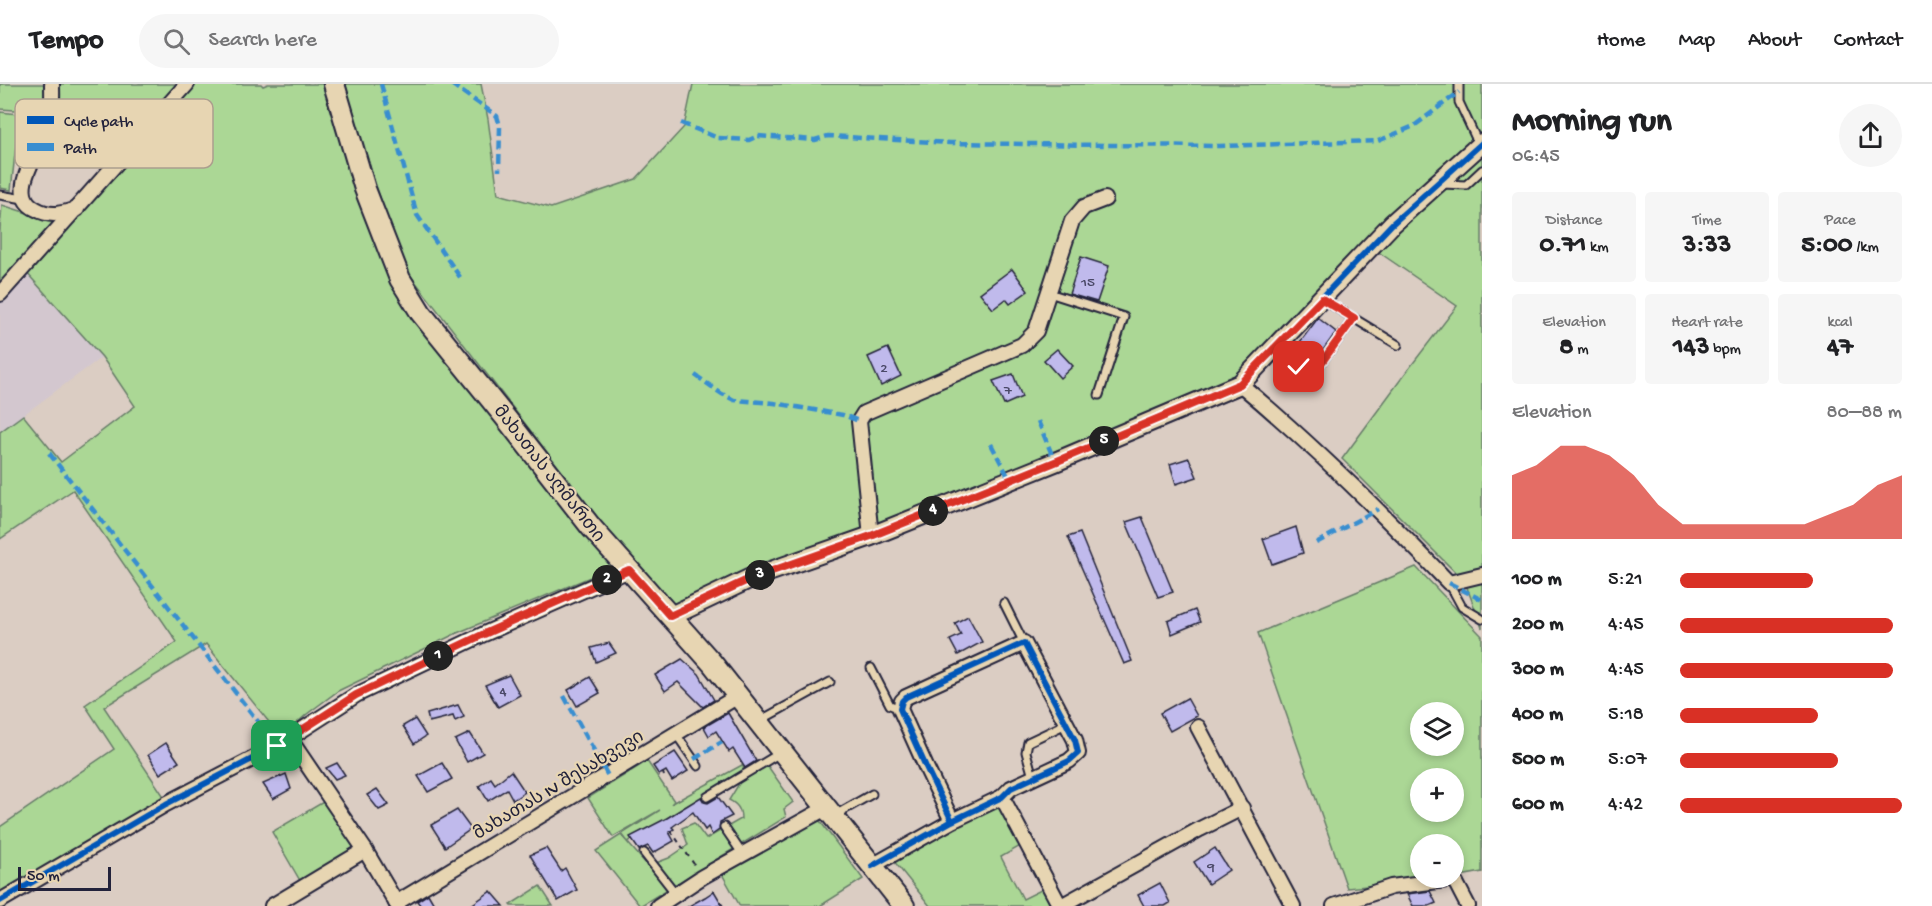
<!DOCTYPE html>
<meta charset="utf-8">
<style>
:root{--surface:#fff;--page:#f6f6f6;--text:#202124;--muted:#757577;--line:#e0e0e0;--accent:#d93025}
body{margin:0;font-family:"Gochi Hand","Noto Sans Georgian",sans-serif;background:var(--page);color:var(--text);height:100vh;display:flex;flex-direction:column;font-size:22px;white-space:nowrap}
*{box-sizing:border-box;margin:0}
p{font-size:20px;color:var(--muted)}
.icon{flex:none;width:33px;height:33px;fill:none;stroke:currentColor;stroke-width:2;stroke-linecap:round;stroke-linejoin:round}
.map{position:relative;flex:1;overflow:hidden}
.drawer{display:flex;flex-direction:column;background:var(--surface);width:450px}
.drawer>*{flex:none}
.fabs{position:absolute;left:1410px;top:618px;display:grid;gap:12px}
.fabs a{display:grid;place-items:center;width:54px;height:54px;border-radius:50%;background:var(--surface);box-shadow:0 3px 9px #0003;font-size:30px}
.scale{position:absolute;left:18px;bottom:15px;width:93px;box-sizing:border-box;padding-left:6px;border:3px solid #22223b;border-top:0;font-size:16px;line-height:21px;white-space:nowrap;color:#22223b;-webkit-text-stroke:4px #e7d5b2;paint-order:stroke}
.pin{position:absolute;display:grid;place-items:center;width:51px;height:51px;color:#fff;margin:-26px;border-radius:12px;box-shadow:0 3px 9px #0006}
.km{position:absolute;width:30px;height:30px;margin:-15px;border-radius:50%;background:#222;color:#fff;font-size:16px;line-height:30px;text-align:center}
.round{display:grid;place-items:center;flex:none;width:63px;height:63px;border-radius:32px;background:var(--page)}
.head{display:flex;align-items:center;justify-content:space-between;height:102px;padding:0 30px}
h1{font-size:33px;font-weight:700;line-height:45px}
.metrics{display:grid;grid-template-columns:repeat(3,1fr);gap:9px;height:102px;padding:6px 30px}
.metrics div{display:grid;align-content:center;border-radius:6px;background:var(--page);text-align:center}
.metrics b{font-size:26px;font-weight:700}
.metrics small{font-size:16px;font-weight:400}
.metrics p{font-size:16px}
.chart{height:168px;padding:12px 30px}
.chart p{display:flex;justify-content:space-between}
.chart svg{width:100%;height:108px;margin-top:6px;fill:var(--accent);opacity:.7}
ul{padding:0 30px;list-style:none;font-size:20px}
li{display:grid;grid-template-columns:96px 72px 1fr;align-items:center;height:45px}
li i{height:15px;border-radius:8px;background:var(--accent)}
header{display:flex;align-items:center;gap:36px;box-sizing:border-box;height:84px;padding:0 30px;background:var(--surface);border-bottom:2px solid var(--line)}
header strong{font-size:28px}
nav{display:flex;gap:33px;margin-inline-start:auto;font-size:21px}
.search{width:420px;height:54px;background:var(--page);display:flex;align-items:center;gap:15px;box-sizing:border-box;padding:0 21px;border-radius:33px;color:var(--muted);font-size:22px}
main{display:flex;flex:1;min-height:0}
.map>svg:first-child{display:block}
.built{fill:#d3c7cf}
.green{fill:#abd795;stroke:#667c68;stroke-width:1.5;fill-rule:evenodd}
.building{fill:#c0baec;stroke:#22223b;stroke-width:1.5}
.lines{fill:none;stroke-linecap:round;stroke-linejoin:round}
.service-casing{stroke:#22223b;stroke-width:11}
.minor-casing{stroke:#22223b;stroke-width:18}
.tertiary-casing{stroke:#22223b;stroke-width:22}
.secondary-casing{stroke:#22223b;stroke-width:24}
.path{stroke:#22223b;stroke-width:2;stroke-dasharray:4.5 4.5;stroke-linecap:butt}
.service{stroke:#e7d5b2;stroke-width:7}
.minor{stroke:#e7d5b2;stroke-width:14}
.tertiary{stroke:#e7d5b2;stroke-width:18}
.secondary{stroke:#e7d5b2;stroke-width:20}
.quiet{stroke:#398ed0;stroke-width:4.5;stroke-dasharray:9 4.5;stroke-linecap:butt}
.cycleway-casing{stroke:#e7d5b2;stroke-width:10}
.cycleway{stroke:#0057b8;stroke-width:6}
.route-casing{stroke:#fff;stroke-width:12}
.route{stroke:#d93025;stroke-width:8}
.labels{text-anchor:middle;stroke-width:4.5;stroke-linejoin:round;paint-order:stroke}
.number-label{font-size:15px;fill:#4a4867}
.street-label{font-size:18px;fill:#22223b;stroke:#e7d5b2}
.key{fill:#e7d5b2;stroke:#ac9f8e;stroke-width:1.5}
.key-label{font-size:16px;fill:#22223b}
</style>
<header>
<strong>Tempo</strong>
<div class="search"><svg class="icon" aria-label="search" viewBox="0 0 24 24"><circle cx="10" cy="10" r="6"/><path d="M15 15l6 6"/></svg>Search here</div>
<nav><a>Home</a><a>Map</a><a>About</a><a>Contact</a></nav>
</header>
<main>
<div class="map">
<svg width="1482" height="822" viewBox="0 0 1482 822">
<rect width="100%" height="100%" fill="#dbcdc3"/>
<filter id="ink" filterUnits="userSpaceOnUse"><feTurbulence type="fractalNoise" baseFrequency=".0167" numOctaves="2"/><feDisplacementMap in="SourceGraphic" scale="12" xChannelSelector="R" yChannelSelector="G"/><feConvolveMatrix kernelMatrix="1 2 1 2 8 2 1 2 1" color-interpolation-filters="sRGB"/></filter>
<g filter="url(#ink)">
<path class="built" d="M 26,188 L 102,273 L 0,348 L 0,219 Z"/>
<g class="green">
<path d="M 0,0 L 45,0 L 45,28 L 0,25 Z"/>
<path d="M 58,0 L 179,0 L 107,81 L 77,50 L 59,71 L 49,60 C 58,41 57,21 58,0 Z"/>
<path d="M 196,0 L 261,0 L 263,2 L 268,0 L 326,0 L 360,118 L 390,198 L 409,227 L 619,481 L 457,549 L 338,607 L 307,630 L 281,653 L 206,560 L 104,623 L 165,714 L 0,809 L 0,743 L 114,665 L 85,621 L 177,558 L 73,406 L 0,455 L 0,348 L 23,331 L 61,378 L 135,322 L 102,273 L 26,188 Z"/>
<path d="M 341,0 L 481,0 L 488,35 L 498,110 L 551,124 L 636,95 L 684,43 L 693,0 L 1482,0 L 1482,50 L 1231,307 L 676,535 L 404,183 Z"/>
<path d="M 0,28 L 36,32 L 34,45 L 18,43 L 11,106 L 0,104 Z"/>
<path d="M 1482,69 L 1482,544 L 1465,498 L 1342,375 L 1404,291 L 1457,222 L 1377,167 Z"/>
<path d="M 2,121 L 43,134 L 60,137 L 0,202 L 0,145 Z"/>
<path d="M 1416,483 L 1482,552 L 1482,788 L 1454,793 L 1454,760 L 1420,760 L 1420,794 L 1447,794 L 1347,804 L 1258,549 ZM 1420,628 L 1454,628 L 1454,662 L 1420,662 ZM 1420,694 L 1454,694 L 1454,728 L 1420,728 Z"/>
<path d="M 647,677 L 674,717 L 671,720 L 742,681 L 745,686 L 628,758 L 622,750 L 660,726 L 613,753 L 588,714 Z"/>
<path d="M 767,681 L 793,718 L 784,725 L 786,733 L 640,822 L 596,767 L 621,751 L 648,782 L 669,774 L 688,761 L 682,744 L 694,739 L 706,755 L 741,735 C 741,725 737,720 729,716 L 740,698 Z"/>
<path d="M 325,717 L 357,766 L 302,800 L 272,748 Z"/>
<path d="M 999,719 L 1024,760 L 1001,773 L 1023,815 L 1047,803 L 1057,822 L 930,822 L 893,776 Z"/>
<path d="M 817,733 L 863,795 L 820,822 L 740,822 L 722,790 Z"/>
<path d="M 540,802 L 553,822 L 511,822 L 510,821 Z"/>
</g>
<g class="building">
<path d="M 1081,173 L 1109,182 L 1097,218 L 1069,210 Z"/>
<path d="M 1012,185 L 1028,207 L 1010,220 L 1006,215 L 993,225 L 980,209 Z"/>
<path d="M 1318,234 L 1336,248 L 1316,276 L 1297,262 Z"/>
<path d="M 888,264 L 901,292 L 881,302 L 868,273 Z"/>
<path d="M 1057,265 L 1073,282 L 1060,294 L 1044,276 Z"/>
<path d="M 1013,290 L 1022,313 L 1004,321 L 993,297 Z"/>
<path d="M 1189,374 L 1197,393 L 1176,400 L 1170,380 Z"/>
<path d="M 1142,433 L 1173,508 L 1158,513 L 1126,438 Z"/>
<path d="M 1296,443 L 1303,469 L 1272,480 L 1263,455 Z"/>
<path d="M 1080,449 L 1132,577 L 1124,580 L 1068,453 Z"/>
<path d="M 1195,526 L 1200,538 L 1172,550 L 1168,537 Z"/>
<path d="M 968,532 L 982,558 L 958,571 L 950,556 L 961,551 L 955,539 Z"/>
<path d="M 609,559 L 616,569 L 596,578 L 591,564 Z"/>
<path d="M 682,575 L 699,590 L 714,616 L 703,623 L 678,598 L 665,607 L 655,591 Z"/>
<path d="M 509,591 L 520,611 L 498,623 L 485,601 Z"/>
<path d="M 590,593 L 600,609 L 577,622 L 568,606 Z"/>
<path d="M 1187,614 L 1197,632 L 1170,647 L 1160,629 Z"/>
<path d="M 458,621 L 464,633 L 455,637 L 453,632 L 429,638 L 427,630 Z"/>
<path d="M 728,629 L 756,677 L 745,684 L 733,665 L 729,668 L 716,647 L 709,652 L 704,643 Z"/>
<path d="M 415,635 L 426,652 L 414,660 L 403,642 Z"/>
<path d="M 470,649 L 483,669 L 467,678 L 455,656 Z"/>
<path d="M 166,659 L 179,678 L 160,690 L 148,671 Z"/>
<path d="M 675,668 L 688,687 L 672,697 L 666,687 L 659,691 L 653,682 Z"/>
<path d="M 337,679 L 345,691 L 335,695 L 326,684 Z"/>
<path d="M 442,679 L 452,695 L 428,708 L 418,692 Z"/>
<path d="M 511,687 L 525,708 L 513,716 L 507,705 L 488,717 L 479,702 L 491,694 L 495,700 Z"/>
<path d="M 286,690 L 291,705 L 273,715 L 263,700 Z"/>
<path d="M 377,705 L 389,721 L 379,726 L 367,711 Z"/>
<path d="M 701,713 L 704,718 L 708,719 L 718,713 L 732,732 L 720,738 L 719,746 L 712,751 L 708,743 L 705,746 L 693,728 L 672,743 L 674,745 L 669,748 L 674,757 L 653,769 L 648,762 L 639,766 L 630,753 L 667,734 Z"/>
<path d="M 457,726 L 471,745 L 445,763 L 431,741 Z"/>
<path d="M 546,764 L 561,787 L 565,784 L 577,806 L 558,817 L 530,771 Z"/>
<path d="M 1215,764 L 1229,786 L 1208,800 L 1194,778 Z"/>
<path d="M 1160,799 L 1170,819 L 1165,822 L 1144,822 L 1138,811 Z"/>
<path d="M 491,807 L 504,822 L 470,822 Z"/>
<path d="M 714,807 L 723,822 L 689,822 L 705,813 Z"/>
<path d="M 1430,807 L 1436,819 L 1429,822 L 1413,822 L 1407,810 Z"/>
<path d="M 428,810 L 435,822 L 421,822 L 417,817 Z"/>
</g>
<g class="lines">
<defs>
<g id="service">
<path d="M 1459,0 L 1459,18 L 1479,61"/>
<path d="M 1442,100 L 1466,101 L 1482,86"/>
<path d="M 0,111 L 24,115"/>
<path d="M 1049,209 L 1124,233 L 1099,311"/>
<path d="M 1322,215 L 1398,261"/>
<path d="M 1299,283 L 1309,290 L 1313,290 L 1354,234"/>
<path d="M 1449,499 L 1462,523 L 1482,535"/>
<path d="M 1004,519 L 1024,559"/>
<path d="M 871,584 L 890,621 L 900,625"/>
<path d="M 761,636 L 830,598"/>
<path d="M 676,650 L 698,682"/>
<path d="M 1033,693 L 1026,668 L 1028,658 L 1066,640"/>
<path d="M 707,713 L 780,669"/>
<path d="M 835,731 L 872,710"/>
<path d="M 724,743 L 743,771"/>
<path d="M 644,769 L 676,810"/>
</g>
<g id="minor">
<path d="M 52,0 C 52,12 53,26 50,38 C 45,61 3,109 36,125 C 50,133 62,130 77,125"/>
<path d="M 0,210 L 187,0"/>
<path d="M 1240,300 C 1314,362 1382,429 1449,499 L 1482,491"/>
<path d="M 871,452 L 859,337 L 864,329 L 1022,261 L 1036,247 L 1072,137 L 1084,123 L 1105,115"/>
<path d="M 1198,643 L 1293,822"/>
<path d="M 289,654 L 365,766 L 398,822"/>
<path d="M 1002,713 L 1060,822"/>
<path d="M 872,782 L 952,737 L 926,683 L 900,625 L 902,617 L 906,613 L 1024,559 L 1075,656 L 1078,669 L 1069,677 L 1011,704 L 1002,713 L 952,737"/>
<path d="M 0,817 L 166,720 L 277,662 L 356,611 L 484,550 L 629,486"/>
<path d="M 396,819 L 738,612"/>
<path d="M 272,822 L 365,766"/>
<path d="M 658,822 L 702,793 L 826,724"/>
<path d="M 1061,822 L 1200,745 L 1242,724"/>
<path d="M 1334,822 L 1391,803 L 1454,795 L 1468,822"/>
</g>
<path id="tertiary" d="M 671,532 L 751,494 L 871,452 L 1055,378 L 1240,300 L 1392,140 L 1482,59"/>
<path id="secondary" d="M 334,0 L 365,105 L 400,195 L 421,229 L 505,333 L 591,443 L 712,579 L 904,822"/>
</defs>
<use href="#service" class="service-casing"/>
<use href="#minor" class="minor-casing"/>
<use href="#tertiary" class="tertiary-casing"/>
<use href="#secondary" class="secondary-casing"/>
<g class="path">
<path d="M 663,689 L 664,692"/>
<path d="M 671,747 L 696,783"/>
</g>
<use href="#service" class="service"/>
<use href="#minor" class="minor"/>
<use href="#tertiary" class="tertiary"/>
<use href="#secondary" class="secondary"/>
<g class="quiet">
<path d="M 381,0 L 417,131 L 462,196"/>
<path d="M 451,0 L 497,32 L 500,42 L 499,87"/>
<path d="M 681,39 L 718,54 L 749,56 L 758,52 L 815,56 L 828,52 L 950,59 L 1105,61 L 1219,62 L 1378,57 L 1414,42 L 1459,8"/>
<path d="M 695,291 L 722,310 L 734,316 L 774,319 L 843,331 L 859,337"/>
<path d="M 1038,337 L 1055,378"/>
<path d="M 991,360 L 1010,396"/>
<path d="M 49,369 L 277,662"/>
<path d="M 1316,459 L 1378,425"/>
<path d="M 1449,499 L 1482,516"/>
<path d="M 564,612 L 608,692"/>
<path d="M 694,675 L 722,658"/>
</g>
<defs>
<g id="cycleway">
<path d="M 671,532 L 751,494 L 871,452 L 1055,378 L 1240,300 L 1392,140 L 1482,59"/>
<path d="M 872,782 L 952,737 L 926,683 L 900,625 L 902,617 L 906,613 L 1024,559 L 1075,656 L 1078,669 L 1069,677 L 1011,704 L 1002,713 L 952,737"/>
<path d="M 0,817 L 166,720 L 277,662 L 356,611 L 484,550 L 629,486"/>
</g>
</defs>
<use href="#cycleway" class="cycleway-casing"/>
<use href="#cycleway" class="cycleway"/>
</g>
</g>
<g class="lines" filter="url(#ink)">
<defs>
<path id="route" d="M 277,662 L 356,611 L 484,550 L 629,486 L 670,532 L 752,494 L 871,452 L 1055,378 L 1240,300 L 1322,215 L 1354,234 L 1313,290 L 1309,290 L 1299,283"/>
</defs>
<use href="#route" class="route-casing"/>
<use href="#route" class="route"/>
</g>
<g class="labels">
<g class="number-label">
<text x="1088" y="202">15</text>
<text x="884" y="288">2</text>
<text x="1008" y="310">7</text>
<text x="503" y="611">4</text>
<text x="1211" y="787">9</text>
</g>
<g class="street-label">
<text transform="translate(550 389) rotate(52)" y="6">მახათას აღმართი</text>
<text transform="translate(558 700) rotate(-31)" y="6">მახათას IV შესახვევი</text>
</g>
</g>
<rect x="15" y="15" width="198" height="69" rx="9" class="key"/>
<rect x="27" y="32" width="27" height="8" fill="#0057b8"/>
<rect x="27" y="59" width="27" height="8" fill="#398ed0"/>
<g class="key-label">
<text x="64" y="42">Cycle path</text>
<text x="64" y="69">Path</text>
</g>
</svg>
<div class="fabs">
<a><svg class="icon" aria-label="layers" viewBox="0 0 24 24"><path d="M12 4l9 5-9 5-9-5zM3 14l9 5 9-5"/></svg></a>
<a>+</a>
<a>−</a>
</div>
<div class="scale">50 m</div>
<div class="pin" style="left:277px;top:662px;background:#1e9e55"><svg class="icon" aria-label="arrive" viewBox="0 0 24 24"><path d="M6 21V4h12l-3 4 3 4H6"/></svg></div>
<div class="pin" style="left:1299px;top:283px;background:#d93025"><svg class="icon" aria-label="check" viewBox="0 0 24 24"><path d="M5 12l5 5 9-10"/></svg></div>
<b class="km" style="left:438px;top:572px">1</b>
<b class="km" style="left:607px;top:496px">2</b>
<b class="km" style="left:760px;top:491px">3</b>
<b class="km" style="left:933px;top:427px">4</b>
<b class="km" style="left:1104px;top:357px">5</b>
</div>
<section class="drawer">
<div class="head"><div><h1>Morning run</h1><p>06:45</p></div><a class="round"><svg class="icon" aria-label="share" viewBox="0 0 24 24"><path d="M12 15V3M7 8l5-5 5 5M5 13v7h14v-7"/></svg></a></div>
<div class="metrics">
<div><p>Distance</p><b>0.71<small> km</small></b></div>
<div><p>Time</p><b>3:33</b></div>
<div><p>Pace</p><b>5:00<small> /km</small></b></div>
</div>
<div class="metrics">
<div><p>Elevation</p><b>8<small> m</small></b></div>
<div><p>Heart rate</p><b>143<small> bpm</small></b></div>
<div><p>kcal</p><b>47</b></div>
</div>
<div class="chart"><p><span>Elevation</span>80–88 m</p>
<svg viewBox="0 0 160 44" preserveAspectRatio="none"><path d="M0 44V18L10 14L20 6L30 6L40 10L50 18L60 30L70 38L80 38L90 38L100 38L110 38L120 38L130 34L140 30L150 22L160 18V44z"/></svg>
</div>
<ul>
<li><b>100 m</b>5:21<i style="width:60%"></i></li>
<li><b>200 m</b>4:45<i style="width:96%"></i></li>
<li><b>300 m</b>4:45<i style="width:96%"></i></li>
<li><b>400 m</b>5:18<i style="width:62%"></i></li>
<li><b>500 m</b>5:07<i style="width:71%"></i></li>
<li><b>600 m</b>4:42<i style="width:100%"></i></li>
</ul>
</section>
</main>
